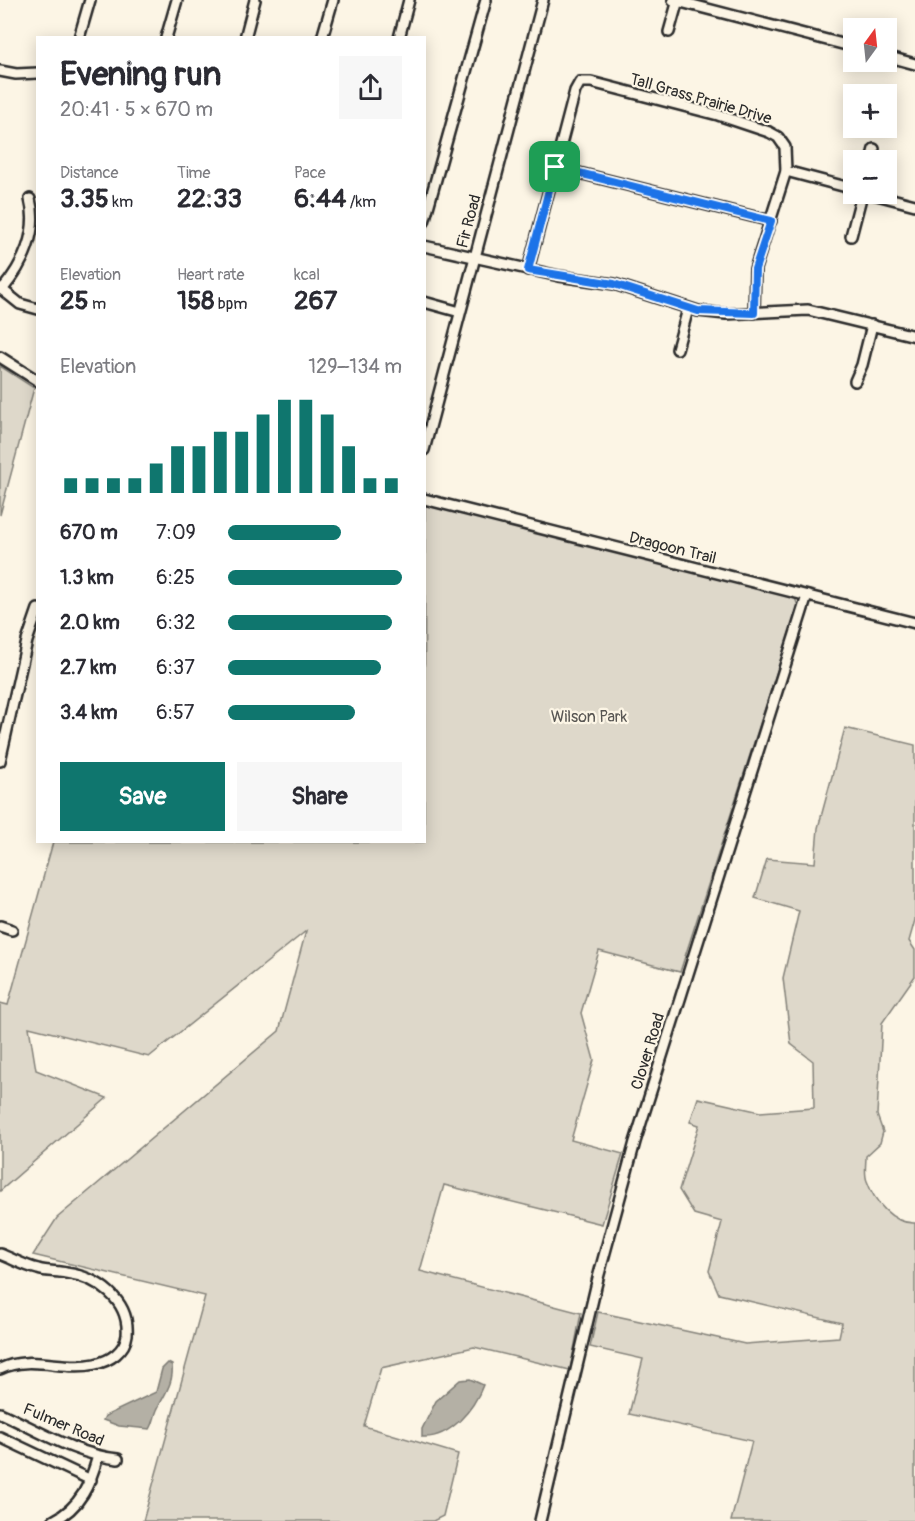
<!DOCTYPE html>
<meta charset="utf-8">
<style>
:root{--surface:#fff;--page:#f7f7f7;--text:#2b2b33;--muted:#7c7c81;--accent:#0f766e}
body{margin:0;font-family:Pangolin,sans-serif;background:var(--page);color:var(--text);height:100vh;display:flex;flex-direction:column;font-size:22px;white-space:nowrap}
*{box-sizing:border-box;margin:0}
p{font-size:20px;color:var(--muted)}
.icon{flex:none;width:33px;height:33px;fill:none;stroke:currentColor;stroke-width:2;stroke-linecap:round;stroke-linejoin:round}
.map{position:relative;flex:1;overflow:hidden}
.details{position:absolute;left:36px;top:36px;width:390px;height:807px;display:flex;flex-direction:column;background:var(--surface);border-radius:0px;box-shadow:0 3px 15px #0003}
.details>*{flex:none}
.needle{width:39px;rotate:15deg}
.fabs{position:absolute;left:843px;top:18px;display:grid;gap:12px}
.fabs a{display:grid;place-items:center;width:54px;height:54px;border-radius:0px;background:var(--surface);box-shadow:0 3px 15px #0003;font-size:30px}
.pin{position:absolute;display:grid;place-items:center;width:51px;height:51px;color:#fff;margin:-26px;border-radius:12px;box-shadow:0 3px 9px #0006}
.round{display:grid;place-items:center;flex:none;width:63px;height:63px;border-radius:0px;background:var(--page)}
.summary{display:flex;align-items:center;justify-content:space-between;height:102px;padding:0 24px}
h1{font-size:33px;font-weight:700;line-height:45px}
.figures{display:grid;grid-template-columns:repeat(3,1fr);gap:9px;height:102px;padding:6px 24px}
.figures div{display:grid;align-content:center}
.figures b{font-size:26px;font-weight:700}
.figures small{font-size:16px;font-weight:400}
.figures p{font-size:16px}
.chart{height:168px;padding:12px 24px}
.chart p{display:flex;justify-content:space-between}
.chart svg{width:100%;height:108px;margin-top:6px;stroke:var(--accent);stroke-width:6}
.action{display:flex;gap:12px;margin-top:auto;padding:12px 24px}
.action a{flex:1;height:69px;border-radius:0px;background:var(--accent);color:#fff;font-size:24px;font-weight:700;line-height:69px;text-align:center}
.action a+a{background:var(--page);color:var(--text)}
ul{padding:0 24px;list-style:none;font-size:20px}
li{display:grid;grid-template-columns:96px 72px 1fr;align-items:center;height:45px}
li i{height:15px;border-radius:8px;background:var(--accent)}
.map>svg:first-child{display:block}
.green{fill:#ded8ca;stroke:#84827a;stroke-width:1.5}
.water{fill:#b4b0a5;stroke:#7d7b74;stroke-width:1.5}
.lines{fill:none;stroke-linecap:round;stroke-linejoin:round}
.minor-casing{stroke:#2b2b2b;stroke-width:14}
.minor{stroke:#fcf5e5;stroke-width:9}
.route-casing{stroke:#fff;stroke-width:12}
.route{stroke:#1a73e8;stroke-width:8}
.labels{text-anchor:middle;stroke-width:4.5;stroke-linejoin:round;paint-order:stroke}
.street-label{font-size:16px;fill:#2b2b2b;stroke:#fcf5e5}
.park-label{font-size:16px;fill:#585653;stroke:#fcf5e5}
</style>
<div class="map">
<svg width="915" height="1521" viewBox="0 0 915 1521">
<rect width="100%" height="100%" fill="#fcf5e5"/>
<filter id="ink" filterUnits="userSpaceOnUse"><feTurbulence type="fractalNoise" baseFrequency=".0167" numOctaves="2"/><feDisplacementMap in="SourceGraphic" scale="12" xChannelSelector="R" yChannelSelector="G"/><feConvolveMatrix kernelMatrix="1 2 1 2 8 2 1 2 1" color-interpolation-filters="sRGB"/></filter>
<g filter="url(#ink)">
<g class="green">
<path d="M 0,366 L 34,388 L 0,515 Z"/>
<path d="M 425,504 L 790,595 L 795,598 L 798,606 L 680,972 L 599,951 L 581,1013 L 594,1060 L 571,1140 L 623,1154 L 602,1224 L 444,1185 L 420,1271 L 581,1313 L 570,1370 L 474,1347 L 381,1368 L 364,1426 L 458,1454 L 443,1516 L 433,1521 L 143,1521 L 205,1296 L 33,1255 L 57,1218 L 279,1031 L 306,931 L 149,1057 L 29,1027 L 36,1070 L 107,1098 L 0,1191 L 0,1003 L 8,1005 L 53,842 L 424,842 Z"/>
<path d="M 845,728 L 915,745 L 915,920 L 909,941 L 915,950 L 915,976 L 882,1023 L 877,1115 L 883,1132 L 880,1143 L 866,1156 C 866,1164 864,1174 867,1181 C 874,1201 892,1224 915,1223 L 915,1521 L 731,1521 L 752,1441 L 629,1414 L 643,1359 L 590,1347 L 598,1312 L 745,1344 L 839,1337 L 842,1323 L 719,1294 L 709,1271 L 722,1222 L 694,1214 L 679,1190 L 699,1125 L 690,1122 L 698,1098 L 760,1112 L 814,1108 L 813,1061 L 791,1044 L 783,978 L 799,911 L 755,898 L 767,859 L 815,863 L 818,828 Z"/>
</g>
<g class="water">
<path d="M 168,1363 L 172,1365 C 174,1384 164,1394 157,1410 C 154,1417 154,1423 150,1429 L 119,1426 L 103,1420 L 105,1416 L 156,1392 L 162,1369 Z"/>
<path d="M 470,1379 L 483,1385 C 474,1409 450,1439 422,1437 L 422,1429 L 436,1401 L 460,1380 Z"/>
</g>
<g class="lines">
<defs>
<g id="minor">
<path d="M 673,0 L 854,47"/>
<path d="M 669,32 L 678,0"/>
<path d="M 79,38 L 90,0"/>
<path d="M 166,38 L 177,0"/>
<path d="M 245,38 L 255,0"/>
<path d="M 322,38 L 333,0"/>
<path d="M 399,38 L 409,0"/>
<path d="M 886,56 L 915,64"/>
<path d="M 0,71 L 16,74 L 38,73"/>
<path d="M 871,160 L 874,149"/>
<path d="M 555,167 L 771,221"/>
<path d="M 786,171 L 854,189"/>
<path d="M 873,194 L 915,205"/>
<path d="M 424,222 L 486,0"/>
<path d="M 851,236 L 862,194"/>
<path d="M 424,246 L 559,276 L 614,284 L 698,311 L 726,314 L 808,310 L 915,336"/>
<path d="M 528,270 L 575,91 L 580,82 L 591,82 L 718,115 L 769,132 L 778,137 L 785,147 L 786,171 L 755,269 L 754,313"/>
<path d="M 0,288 L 20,304 L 38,309"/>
<path d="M 2,290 C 23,265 39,232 30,199"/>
<path d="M 424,302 L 460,312"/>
<path d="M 677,349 L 688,309"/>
<path d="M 0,357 L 38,381"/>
<path d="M 855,381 L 862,365 L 872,325"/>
<path d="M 424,450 L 543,0"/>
<path d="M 424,499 L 915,623"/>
<path d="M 0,761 L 27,641 L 38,609"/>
<path d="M 0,926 L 12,930"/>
<path d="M 0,1254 C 13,1259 25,1266 38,1269 C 47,1272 57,1271 66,1273 C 97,1277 130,1300 127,1335 C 125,1351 110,1361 95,1364 C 64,1371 30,1354 0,1369"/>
<path d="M 0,1413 C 38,1430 76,1455 118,1459"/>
<path d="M 0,1437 L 91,1480"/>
<path d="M 53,1521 C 81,1507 90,1484 98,1456"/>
<path d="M 540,1521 L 598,1278 L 635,1142 L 807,596"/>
</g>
</defs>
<use href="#minor" class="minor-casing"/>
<use href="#minor" class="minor"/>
</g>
</g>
<g class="lines" filter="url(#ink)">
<defs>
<path id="route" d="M 555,167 L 771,221 L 755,269 L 754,313 L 698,311 L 614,284 L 528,270 Z"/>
</defs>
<use href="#route" class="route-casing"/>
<use href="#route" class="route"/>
</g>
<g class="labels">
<g class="street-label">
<text transform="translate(701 98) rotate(16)" y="6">Tall Grass Prairie Drive</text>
<text transform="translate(468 221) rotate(-75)" y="6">Fir Road</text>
<text transform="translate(673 547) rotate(14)" y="6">Dragoon Trail</text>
<text transform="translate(647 1051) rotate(-73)" y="6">Clover Road</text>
<text transform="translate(64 1424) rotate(23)" y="6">Fulmer Road</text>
</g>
<g class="park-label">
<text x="589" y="722">Wilson Park</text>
</g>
</g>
</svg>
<div class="fabs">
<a><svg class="needle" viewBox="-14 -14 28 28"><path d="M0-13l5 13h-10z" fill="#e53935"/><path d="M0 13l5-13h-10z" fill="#7c7c81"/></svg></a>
<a>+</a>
<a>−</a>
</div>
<div class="pin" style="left:555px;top:167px;background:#1e9e55"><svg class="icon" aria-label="arrive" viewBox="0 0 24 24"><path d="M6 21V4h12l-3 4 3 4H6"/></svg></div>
<section class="details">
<div class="summary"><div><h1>Evening run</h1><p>20:41 · 5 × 670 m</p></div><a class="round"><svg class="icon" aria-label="share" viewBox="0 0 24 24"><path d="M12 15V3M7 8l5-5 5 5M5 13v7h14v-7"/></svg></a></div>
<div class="figures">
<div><p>Distance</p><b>3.35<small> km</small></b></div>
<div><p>Time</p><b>22:33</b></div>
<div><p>Pace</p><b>6:44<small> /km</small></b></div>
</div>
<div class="figures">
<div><p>Elevation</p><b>25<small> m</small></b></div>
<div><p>Heart rate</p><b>158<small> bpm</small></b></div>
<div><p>kcal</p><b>267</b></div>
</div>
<div class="chart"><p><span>Elevation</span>129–134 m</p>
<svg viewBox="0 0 160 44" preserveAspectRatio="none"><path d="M5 44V38M15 44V38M25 44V38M35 44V38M45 44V32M55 44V25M65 44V25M75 44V19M85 44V19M95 44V12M105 44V6M115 44V6M125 44V12M135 44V25M145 44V38M155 44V38"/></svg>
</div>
<ul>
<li><b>670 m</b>7:09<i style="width:65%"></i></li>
<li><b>1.3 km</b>6:25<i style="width:100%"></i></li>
<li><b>2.0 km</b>6:32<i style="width:94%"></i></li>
<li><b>2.7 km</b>6:37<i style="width:88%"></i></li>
<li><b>3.4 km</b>6:57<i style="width:73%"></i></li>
</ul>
<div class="action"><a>Save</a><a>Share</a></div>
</section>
</div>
